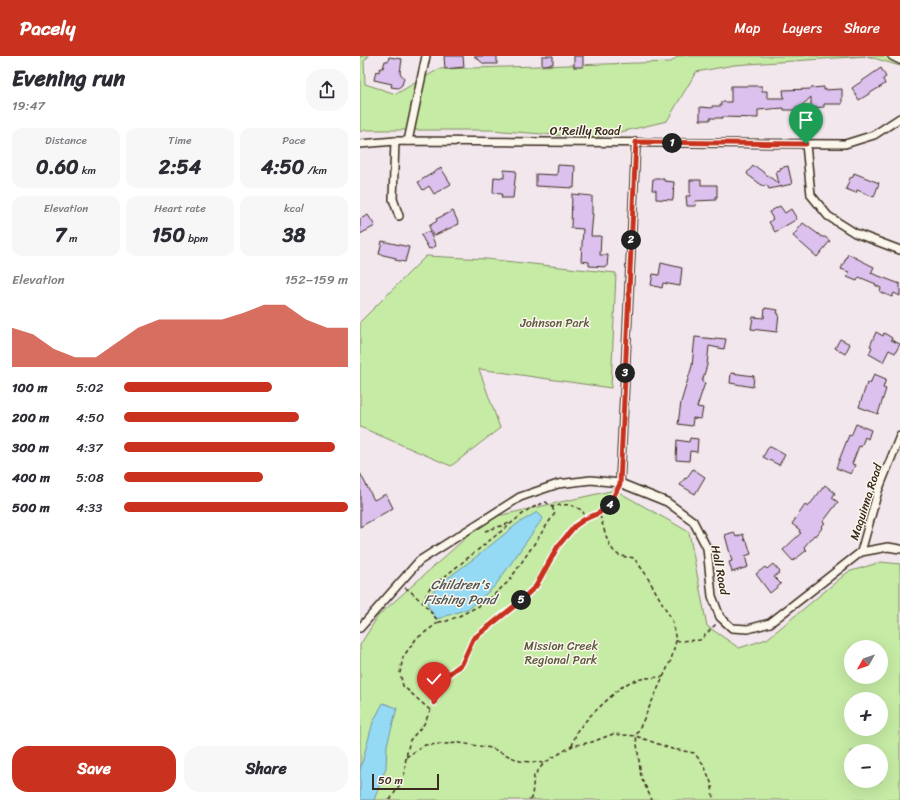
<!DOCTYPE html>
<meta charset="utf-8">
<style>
:root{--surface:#fff;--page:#f7f7f7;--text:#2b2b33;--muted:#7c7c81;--accent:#c8321e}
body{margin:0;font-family:Sriracha,sans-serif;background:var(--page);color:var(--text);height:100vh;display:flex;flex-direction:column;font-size:15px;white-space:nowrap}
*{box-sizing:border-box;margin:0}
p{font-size:13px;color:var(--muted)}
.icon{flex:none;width:22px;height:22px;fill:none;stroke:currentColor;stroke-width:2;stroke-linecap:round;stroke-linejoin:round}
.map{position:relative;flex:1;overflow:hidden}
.panel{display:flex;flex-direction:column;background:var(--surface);width:360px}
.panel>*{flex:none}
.needle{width:26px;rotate:230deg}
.fabs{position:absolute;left:484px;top:584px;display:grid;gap:8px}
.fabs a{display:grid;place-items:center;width:44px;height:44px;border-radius:50%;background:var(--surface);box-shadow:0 4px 16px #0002;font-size:20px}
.scale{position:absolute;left:12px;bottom:10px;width:67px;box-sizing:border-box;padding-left:4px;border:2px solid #3b2a1e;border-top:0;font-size:11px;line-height:14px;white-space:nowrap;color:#3b2a1e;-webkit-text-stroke:3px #fbf7ec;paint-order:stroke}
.pin{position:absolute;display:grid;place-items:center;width:34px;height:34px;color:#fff;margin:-41px -17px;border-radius:50% 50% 50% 0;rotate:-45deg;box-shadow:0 0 4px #0007}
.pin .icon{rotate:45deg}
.km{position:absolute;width:20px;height:20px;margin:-10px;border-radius:50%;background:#222;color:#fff;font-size:11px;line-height:20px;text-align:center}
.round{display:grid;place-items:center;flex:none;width:42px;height:42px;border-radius:16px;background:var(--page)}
.headline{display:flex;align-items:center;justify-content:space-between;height:68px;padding:0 12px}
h1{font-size:22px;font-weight:700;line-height:30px}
.stats{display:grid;grid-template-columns:repeat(3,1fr);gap:6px;height:68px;padding:4px 12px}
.stats div{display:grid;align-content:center;border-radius:10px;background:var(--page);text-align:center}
.stats b{font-size:20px;font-weight:700}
.stats small{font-size:11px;font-weight:400}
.stats p{font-size:11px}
.chart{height:112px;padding:8px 12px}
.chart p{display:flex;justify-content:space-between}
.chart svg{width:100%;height:72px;margin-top:4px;fill:var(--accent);opacity:.7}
.button{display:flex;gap:8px;margin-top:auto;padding:8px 12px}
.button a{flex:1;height:46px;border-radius:16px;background:var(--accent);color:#fff;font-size:16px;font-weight:700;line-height:46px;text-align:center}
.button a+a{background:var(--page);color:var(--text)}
ul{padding:0 12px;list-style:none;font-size:13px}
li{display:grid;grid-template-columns:64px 48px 1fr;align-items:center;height:30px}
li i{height:10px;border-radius:5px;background:var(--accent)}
header{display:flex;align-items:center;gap:24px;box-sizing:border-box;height:56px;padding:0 20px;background:var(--accent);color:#fff}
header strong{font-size:19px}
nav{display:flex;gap:22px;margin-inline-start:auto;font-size:14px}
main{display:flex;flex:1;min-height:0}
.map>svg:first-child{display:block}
.green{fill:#c6eba5;stroke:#808a62;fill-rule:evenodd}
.water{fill:#94daf5;stroke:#70949f}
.building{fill:#dcc1ef;stroke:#3b2a1e}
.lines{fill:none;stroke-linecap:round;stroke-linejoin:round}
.street-casing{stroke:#3b2a1e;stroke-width:10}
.path{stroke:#3b2a1e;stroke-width:1.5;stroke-dasharray:4 3;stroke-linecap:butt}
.street{stroke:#fbf7ec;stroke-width:7}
.route-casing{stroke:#fff;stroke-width:8}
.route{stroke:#c8321e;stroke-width:5}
.labels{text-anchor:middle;stroke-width:3;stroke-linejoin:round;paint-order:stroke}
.street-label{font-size:12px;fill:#3b2a1e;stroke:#fbf7ec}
.park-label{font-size:12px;fill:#5e5a40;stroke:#fbf7ec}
.water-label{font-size:13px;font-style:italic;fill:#515654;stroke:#fbf7ec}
</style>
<header>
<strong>Pacely</strong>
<nav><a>Map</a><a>Layers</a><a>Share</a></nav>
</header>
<main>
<section class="panel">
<div class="headline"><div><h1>Evening run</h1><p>19:47</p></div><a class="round"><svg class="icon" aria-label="share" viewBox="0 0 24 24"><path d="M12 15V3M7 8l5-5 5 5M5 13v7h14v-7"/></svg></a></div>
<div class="stats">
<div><p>Distance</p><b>0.60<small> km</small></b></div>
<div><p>Time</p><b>2:54</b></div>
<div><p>Pace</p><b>4:50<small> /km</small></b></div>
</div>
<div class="stats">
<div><p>Elevation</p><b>7<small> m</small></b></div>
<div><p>Heart rate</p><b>150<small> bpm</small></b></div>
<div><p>kcal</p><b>38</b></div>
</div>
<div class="chart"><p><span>Elevation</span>152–159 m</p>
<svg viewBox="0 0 160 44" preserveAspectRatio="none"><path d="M0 44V20L10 24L20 33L30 38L40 38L50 29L60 20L70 15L80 15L90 15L100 15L110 11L120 6L130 6L140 15L150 20L160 20V44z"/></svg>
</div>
<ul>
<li><b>100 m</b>5:02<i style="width:66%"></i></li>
<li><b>200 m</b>4:50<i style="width:78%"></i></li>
<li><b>300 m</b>4:37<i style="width:94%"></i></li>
<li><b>400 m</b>5:08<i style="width:62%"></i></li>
<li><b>500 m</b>4:33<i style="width:100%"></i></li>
</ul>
<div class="button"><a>Save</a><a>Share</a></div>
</section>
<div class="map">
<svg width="540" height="744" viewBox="0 0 540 744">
<rect width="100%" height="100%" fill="#f2e7ed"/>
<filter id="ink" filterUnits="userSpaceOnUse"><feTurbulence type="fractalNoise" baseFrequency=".025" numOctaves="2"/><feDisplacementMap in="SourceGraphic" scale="8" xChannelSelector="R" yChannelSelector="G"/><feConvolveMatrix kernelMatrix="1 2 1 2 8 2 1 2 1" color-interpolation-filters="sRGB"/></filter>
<g filter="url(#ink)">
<g class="green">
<path d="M 0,0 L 9,0 L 4,5 L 5,28 L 36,38 L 79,13 L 311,6 L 318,0 L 506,0 L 374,9 L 336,16 L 307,65 L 235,82 L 130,74 L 5,74 L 0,76 Z"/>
<path d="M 507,0 L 540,0 L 540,10 Z"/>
<path d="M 66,200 L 126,203 L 256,217 L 251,332 L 119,313 L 140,372 L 91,410 L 0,371 L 0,266 Z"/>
<path d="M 255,434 L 329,476 L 347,570 L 379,592 L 407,583 L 488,516 L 521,506 L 540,508 L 540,744 L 0,744 L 0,589 L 18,560 L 128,462 ZM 491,591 L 521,591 L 521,621 L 491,621 ZM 491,643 L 521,643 L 521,673 L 491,673 ZM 491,695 L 521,695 L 521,725 L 491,725 Z"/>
</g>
<g class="water">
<path d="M 177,456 L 183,462 L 135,530 L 110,552 L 77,563 L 69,552 L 66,542 L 85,524 L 116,501 L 157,468 Z"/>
<path d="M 23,647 L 37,652 L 27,689 L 26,712 L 14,744 L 0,744 L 0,714 L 13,666 Z"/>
</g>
<g class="building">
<path d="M 84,0 L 103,0 L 104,11 L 85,13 Z"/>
<path d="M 114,0 L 137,0 L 137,8 L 124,8 Z"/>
<path d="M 182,0 L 193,0 L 193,8 L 182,9 Z"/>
<rect x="214" y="0" width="9" height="11"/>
<path d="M 29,1 L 42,3 L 40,17 L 44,22 L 42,29 L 38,32 L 31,31 L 32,28 L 14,24 L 16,15 L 19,16 L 20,12 L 23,12 L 25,5 L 28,5 Z"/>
<path d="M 521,12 L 526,21 L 523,23 L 525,28 L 499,44 L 492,32 Z"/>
<path d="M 371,30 L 402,30 L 402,35 L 407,35 L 407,42 L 424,42 L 423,34 L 451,33 L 451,32 L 464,31 L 464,34 L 482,33 L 482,48 L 464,48 L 464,51 L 451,52 L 451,41 L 439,52 L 435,52 L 435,54 L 424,54 L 424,52 L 398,54 L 398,62 L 362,61 L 362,62 L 350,62 L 350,64 L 340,64 L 340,51 L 352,52 L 352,50 L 361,50 L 361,46 L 371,46 Z"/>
<path d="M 198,109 L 215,110 L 214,132 L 176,130 L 176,118 L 197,119 Z"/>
<path d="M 393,110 L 394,111 L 395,110 L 419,128 L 416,115 L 421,114 L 420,112 L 428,110 L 432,128 L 409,133 L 407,129 L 403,130 L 388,119 L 387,117 Z"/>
<path d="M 81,112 L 91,128 L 74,138 L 69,130 L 63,134 L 58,126 Z"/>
<path d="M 144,114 L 156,115 L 153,142 L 141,142 L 142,138 L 133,137 L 134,121 L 144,122 Z"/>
<path d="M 494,117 L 519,127 L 514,141 L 497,134 L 496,137 L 486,133 L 490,122 L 493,121 Z"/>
<path d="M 293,123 L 304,123 L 304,125 L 314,126 L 313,144 L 296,143 L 296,134 L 292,134 Z"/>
<path d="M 330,124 L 341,124 L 341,129 L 357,129 L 357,141 L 356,140 L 356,144 L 335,145 L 336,150 L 327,150 L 326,140 L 330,140 Z"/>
<path d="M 212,138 L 232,140 L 232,158 L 233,158 L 231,180 L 241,180 L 240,199 L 248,199 L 247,211 L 229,210 L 229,206 L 221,205 L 223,173 L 211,172 Z"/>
<path d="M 420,150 L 425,157 L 431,153 L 437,163 L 415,176 L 409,166 L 413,163 L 409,156 Z"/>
<path d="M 93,155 L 99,168 L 73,180 L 69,170 L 77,165 L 76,163 Z"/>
<path d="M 8,159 L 15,170 L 0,178 L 0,163 Z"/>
<path d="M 443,167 L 462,181 L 465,181 L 470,185 L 457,201 L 433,180 Z"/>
<path d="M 69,175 L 76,190 L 69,193 L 61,179 Z"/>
<path d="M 22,185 L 49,191 L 45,206 L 35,204 L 36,202 L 19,198 Z"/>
<path d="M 488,198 L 514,211 L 511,217 L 540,228 L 540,240 L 534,237 L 532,241 L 520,236 L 521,232 L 515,229 L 516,228 L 499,221 L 497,225 L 487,221 L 489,216 L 481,213 Z"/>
<path d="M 301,207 L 322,212 L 320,230 L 303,227 L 302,232 L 291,229 L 293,218 L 299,219 Z"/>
<path d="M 405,252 L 418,254 L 417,257 L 419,258 L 417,276 L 391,273 L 393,261 L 404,262 Z"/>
<path d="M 516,276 L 523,280 L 524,277 L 532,282 L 531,284 L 540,288 L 535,297 L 529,294 L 523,306 L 509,298 L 512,291 L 510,290 Z"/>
<path d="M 335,281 L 355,283 L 355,282 L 366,283 L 364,293 L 349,290 L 347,309 L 342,326 L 345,327 L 337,351 L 343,352 L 341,363 L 333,362 L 332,370 L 318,368 L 321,346 L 332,310 Z"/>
<path d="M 480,283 L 490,288 L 485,298 L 475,292 Z"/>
<path d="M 371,317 L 394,320 L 393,331 L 370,327 Z"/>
<path d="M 514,318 L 526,323 L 523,332 L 526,333 L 518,358 L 499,351 L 507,327 L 510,328 Z"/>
<path d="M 496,368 L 511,374 L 508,383 L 505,381 L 501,391 L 499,390 L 492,408 L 495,409 L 491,418 L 476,412 L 489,379 L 491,380 Z"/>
<path d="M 330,382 L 338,383 L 337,396 L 330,395 L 329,405 L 316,404 L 317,384 L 329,386 Z"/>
<path d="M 409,390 L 425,399 L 419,409 L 403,401 Z"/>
<path d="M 333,413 L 345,421 L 335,438 L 320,429 L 325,422 L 326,423 Z"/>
<path d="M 0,417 L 14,444 L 26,438 L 33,452 L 0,471 Z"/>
<path d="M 465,429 L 475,437 L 472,442 L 478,446 L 463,466 L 465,467 L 461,471 L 462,472 L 456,480 L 454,479 L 444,491 L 447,494 L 433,505 L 423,494 L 441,477 L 439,476 L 440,474 L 432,468 L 445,449 L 448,451 Z"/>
<path d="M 374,476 L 376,481 L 383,478 L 385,485 L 387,485 L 391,498 L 385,500 L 388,511 L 372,516 L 369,506 L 372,505 L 365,479 Z"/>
<path d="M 413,508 L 420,516 L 414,521 L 421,528 L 410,537 L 396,518 L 405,511 L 407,513 Z"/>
</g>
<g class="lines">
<defs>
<g id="street">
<path d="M 532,0 L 540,4"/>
<path d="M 35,85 L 33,143 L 39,160"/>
<path d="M 48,85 L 66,0"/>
<path d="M 0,88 L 35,85 L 485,88 L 514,79 L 540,62"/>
<path d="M 446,88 L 451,139 L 468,160 L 495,177 L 540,194"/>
<path d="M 260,427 L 276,86"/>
<path d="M 501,496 L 518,435 L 540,380"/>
<path d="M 0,572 L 59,505 L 160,441 L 198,428 L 231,424 L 260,427 L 307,446 L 333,465 L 347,492 L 352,540 L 360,561 L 372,572 L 388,573 L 410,567 L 501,496 L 528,491 L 540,493"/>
</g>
</defs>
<use href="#street" class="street-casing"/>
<g class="path">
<path d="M 192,451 L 195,457 L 149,525 L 125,547 L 99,560 L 87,565 L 79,566 L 63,547 L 69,533 L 169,453 L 186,446 L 192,451 C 206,447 211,448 223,455 L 225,463"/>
<path d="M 239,457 L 249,449 L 257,434"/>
<path d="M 125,475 L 150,467"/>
<path d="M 45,532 L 49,534 L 63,547"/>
<path d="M 316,585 L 340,584 L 356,568"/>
<path d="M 70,654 L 43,630 L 40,617 L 43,601 L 56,583 L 79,566"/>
<path d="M 212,690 L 217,675 L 230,660 L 260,632 L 270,626 L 285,622 L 303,621"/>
<path d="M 46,701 L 65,689 L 100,687 L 131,692 L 160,705 L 184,707 L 212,690 L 232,686 L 253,678 L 276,680 L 281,721 L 292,744"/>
<path d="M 30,744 L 44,722 L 46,701 L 50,684 L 64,668 L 74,647 L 82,623 L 102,608 L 113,583 L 157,548 L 176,530 L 198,490 L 215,470 L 225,463 L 239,457 C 243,468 248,495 259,499 C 263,501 269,501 274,502 L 285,517 L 312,564 L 316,585 L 311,604 L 276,680 L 312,693 L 334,697 L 344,709 L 352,729 L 353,744"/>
<path d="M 170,744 L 172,740 L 174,720 L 184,707"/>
</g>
<use href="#street" class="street"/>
</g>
</g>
<g class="lines" filter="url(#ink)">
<defs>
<path id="route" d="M 74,647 L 82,623 L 102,608 L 113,583 L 157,548 L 176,530 L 198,490 L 215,470 L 225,463 L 239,457 L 249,449 L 260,428 L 276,86 L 446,88"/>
</defs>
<use href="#route" class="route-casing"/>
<use href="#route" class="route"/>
</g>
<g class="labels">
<g class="street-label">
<text x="225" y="79">O'Reilly Road</text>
<text transform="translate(506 446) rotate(-72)" y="4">Maquinna Road</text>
<text transform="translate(360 514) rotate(79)" y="4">Hall Road</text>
</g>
<g class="park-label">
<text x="195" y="271">Johnson Park</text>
<text x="201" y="594">Mission Creek<tspan x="201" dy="14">Regional Park</tspan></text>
</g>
<g class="water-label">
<text x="100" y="533">Children's<tspan x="100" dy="15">Fishing Pond</tspan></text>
</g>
</g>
</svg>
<div class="fabs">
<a><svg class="needle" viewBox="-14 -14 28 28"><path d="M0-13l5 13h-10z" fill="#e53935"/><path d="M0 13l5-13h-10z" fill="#7c7c81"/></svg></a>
<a>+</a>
<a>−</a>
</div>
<div class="scale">50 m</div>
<div class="pin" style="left:446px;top:88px;background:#1e9e55"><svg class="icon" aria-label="arrive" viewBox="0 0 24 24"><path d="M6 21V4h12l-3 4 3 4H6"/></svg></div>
<div class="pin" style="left:74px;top:647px;background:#d93025"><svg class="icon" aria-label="check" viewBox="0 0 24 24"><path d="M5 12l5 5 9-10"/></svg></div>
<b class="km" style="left:312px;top:87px">1</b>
<b class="km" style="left:271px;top:184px">2</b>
<b class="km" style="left:265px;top:317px">3</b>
<b class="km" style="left:250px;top:449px">4</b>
<b class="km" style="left:161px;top:544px">5</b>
</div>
</main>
